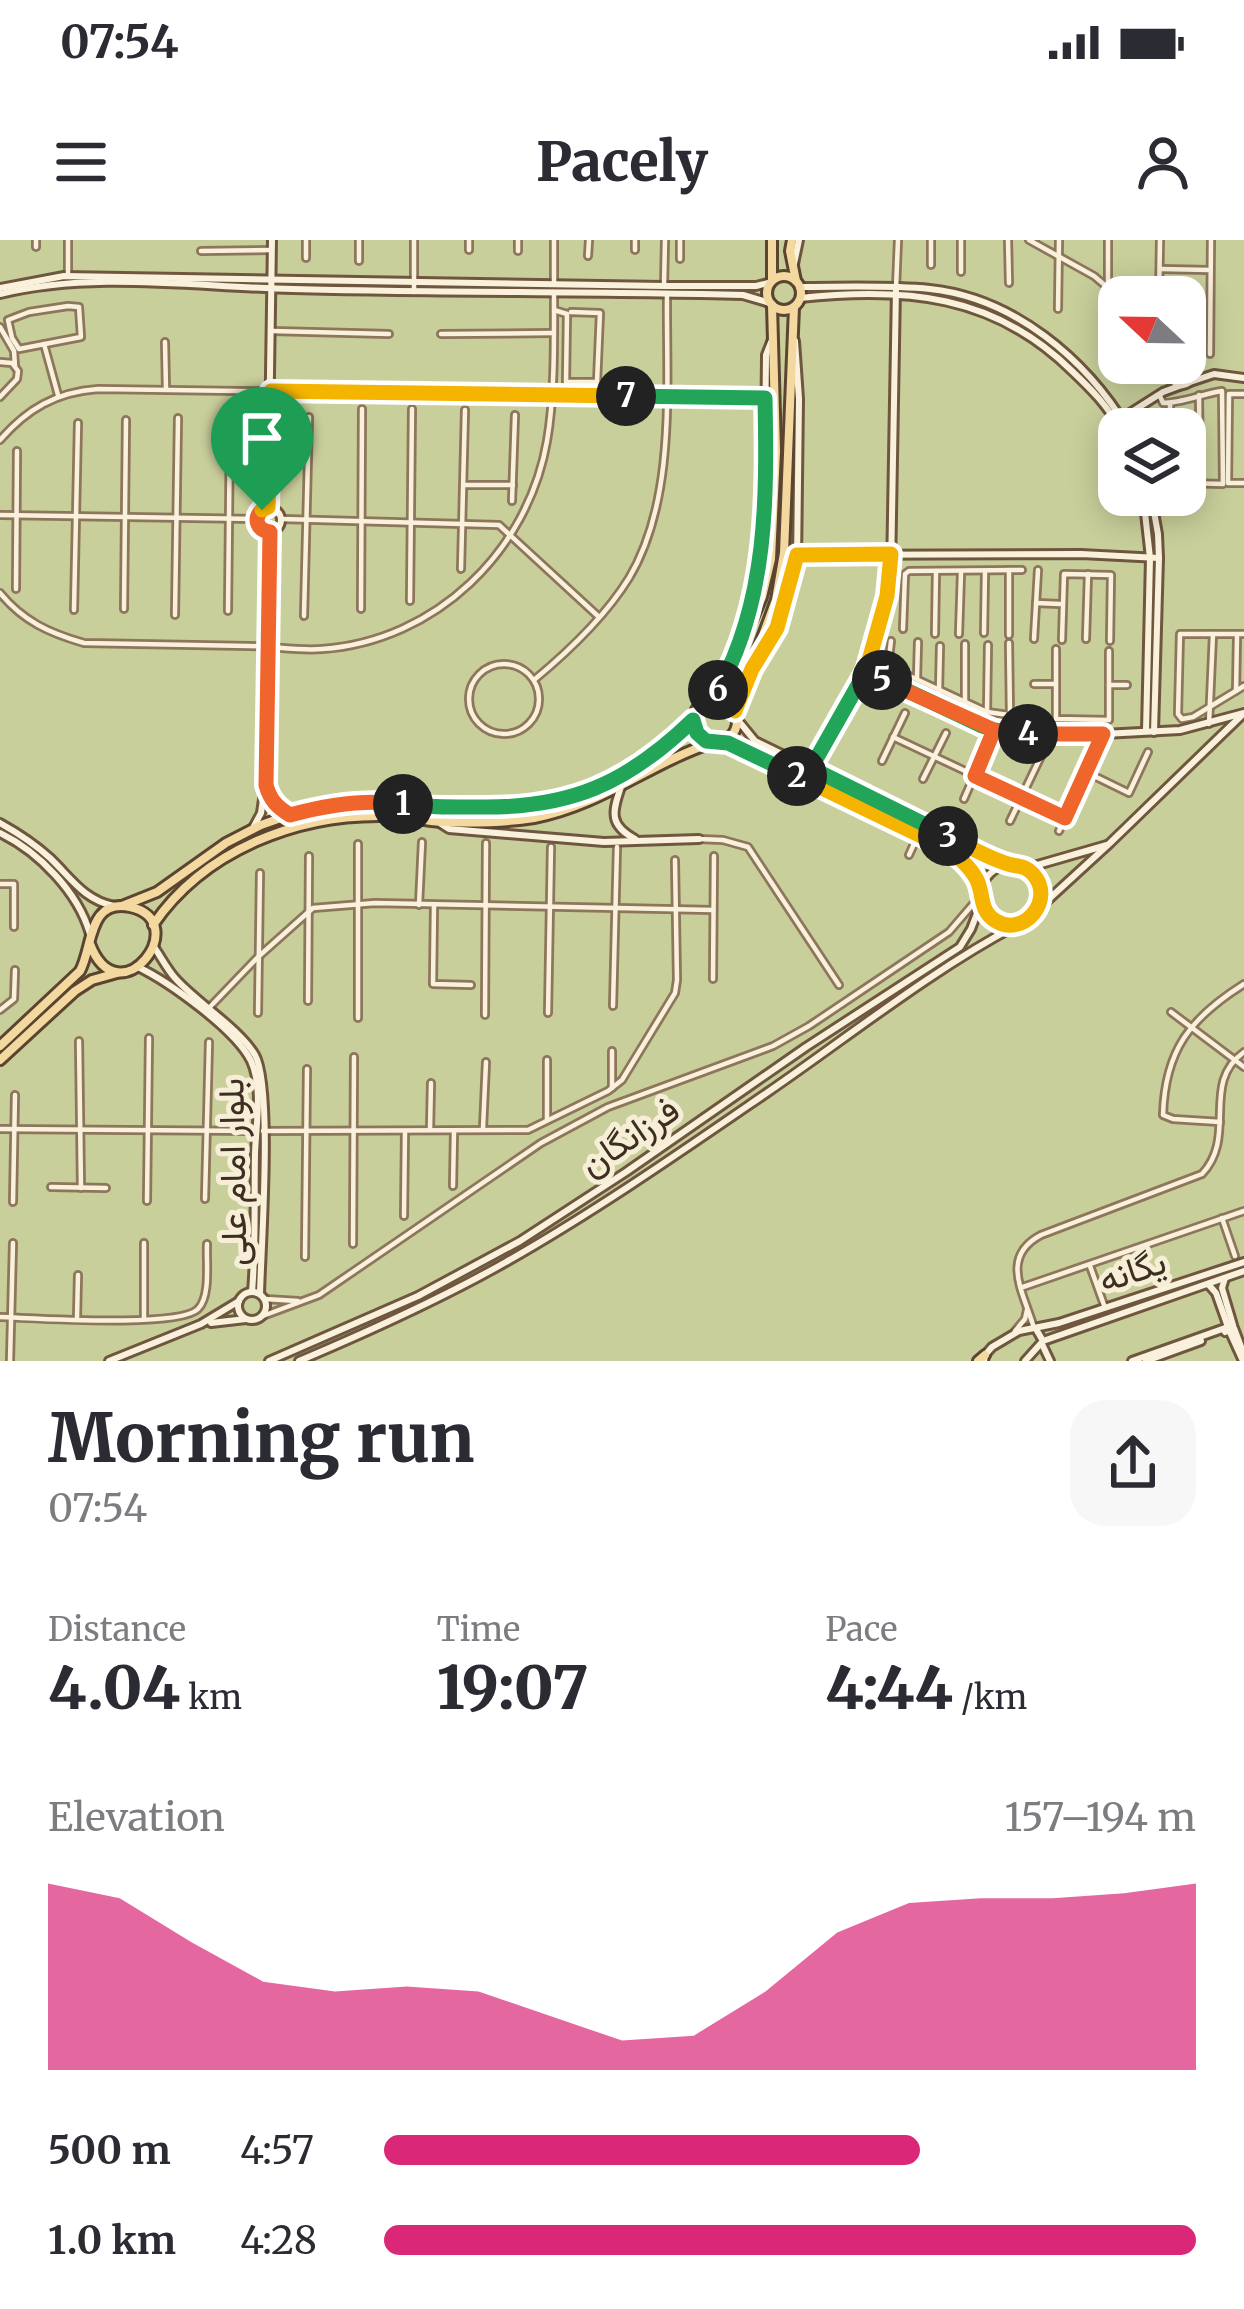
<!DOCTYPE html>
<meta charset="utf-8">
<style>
:root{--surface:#fff;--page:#f7f7f7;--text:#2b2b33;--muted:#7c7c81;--accent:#db2777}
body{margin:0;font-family:Merriweather,Vazirmatn,serif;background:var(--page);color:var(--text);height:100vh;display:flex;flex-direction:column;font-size:45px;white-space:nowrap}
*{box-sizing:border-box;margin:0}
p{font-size:39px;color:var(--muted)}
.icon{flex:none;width:66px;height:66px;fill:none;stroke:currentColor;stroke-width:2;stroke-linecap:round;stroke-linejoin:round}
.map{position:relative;height:1121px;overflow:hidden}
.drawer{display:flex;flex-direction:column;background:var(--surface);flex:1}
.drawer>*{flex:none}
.needle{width:78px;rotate:292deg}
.buttons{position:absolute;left:1098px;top:36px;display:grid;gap:24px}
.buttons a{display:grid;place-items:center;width:108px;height:108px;border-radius:24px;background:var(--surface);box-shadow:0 6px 30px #0003;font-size:60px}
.pin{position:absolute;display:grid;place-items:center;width:102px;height:102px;color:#fff;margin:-123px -51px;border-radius:50% 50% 50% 0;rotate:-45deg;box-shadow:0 0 12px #0007}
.pin .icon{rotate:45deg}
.km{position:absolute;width:60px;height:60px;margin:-30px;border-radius:50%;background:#222;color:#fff;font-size:33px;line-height:60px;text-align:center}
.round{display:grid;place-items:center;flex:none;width:126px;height:126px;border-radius:36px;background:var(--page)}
.headline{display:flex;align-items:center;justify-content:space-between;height:204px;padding:0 48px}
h1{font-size:66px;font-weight:800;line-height:90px}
.metrics{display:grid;grid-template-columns:repeat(3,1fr);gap:18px;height:204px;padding:12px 48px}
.metrics div{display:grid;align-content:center}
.metrics b{font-size:60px;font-weight:800}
.metrics small{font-size:33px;font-weight:400}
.metrics p{font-size:33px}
.chart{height:336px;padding:24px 48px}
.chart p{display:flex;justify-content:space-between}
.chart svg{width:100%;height:216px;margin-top:12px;fill:var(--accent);opacity:.7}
ul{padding:0 48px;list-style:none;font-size:39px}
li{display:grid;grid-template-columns:192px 144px 1fr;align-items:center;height:90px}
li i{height:30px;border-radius:15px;background:var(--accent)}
.status{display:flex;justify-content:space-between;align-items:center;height:84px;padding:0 60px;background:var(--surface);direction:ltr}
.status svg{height:33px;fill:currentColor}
header{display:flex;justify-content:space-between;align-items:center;height:156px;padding:0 48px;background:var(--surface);font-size:54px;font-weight:800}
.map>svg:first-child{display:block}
.green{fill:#c9cf9b;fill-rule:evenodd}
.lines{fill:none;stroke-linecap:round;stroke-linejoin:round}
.street-casing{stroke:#8d765c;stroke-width:10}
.secondary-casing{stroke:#6f573f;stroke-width:12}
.primary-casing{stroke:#5b4430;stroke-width:14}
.street{stroke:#faf1dc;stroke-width:4.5}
.secondary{stroke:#faf1dc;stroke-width:6}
.primary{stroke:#f3d9a0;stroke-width:8}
.split-1-casing{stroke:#fff;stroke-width:24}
.split-2-casing{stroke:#fff;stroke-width:24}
.split-3-casing{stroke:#fff;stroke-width:24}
.split-4-casing{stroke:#fff;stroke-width:24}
.split-5-casing{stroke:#fff;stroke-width:24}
.split-6-casing{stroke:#fff;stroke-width:24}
.split-7-casing{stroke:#fff;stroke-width:24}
.split-8-casing{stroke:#fff;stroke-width:24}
.split-1{stroke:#f0652b;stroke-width:15}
.split-2{stroke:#22a559;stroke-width:15}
.split-3{stroke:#f5b400;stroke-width:15}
.split-4{stroke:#22a559;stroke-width:15}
.split-5{stroke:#f0652b;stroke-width:15}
.split-6{stroke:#f5b400;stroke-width:15}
.split-7{stroke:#22a559;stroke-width:15}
.split-8{stroke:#f5b400;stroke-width:15}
.labels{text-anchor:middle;stroke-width:10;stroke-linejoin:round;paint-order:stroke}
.street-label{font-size:36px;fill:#3d2e20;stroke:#f7eed8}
</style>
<div class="status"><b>07:54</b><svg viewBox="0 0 49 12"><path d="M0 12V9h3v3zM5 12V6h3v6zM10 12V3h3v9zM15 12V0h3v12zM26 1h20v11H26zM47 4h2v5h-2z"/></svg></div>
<header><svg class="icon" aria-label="menu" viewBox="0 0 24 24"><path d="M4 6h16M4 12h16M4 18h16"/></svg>Pacely<svg class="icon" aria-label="person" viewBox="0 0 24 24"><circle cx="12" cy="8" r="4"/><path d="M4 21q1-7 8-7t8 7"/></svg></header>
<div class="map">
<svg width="1244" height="1121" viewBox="0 0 1244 1121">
<rect width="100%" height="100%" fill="#f0e4c8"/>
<path class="green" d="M 0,0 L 1244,0 L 1244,1121 L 0,1121 ZM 1119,57 L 1185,57 L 1185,123 L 1119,123 ZM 1119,189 L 1185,189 L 1185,255 L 1119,255 Z"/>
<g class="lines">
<defs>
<g id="street">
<path d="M 36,0 L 36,7"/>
<path d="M 68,0 L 68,36"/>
<path d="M 469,0 L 469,10"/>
<path d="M 1008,0 L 1009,43"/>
<path d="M 1029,0 L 1094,36 L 1119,57"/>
<path d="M 1108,0 L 1108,123"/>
<path d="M 635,10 L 635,0"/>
<path d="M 201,11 L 272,10"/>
<path d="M 518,11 L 518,0"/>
<path d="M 588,16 L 589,0"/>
<path d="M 306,18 L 306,0"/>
<path d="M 680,19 L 680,0"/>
<path d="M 359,21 L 359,0"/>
<path d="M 931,25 L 931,0"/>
<path d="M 1161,29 L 1209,30"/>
<path d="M 961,32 L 961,0"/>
<path d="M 554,42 L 554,0"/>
<path d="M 664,46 L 665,0"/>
<path d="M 896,48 L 898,0"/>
<path d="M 414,52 L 414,0"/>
<path d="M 1159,57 L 1160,0"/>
<path d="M 68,66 L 79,67 L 81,97 L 19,109 L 12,98 L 8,80 L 29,72 Z"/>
<path d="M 1058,69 L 1059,0"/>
<path d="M 554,70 L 567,74 L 566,142 L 597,142 L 600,73 L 571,72"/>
<path d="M 0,87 L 14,111 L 15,126"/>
<path d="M 272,91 L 389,94"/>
<path d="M 441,94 L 553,93"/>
<path d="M 165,102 L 166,149"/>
<path d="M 44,104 L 58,155"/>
<path d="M 1210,114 L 1211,0"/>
<path d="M 0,122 L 12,123 L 18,131 L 17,139 L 0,157"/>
<path d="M 1159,154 L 1163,163 C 1181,163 1202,154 1222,151 L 1223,244 L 1185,243"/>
<path d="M 1244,154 L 1229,154 L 1228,243 L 1244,243"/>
<path d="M 1199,155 L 1200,243"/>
<path d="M 1170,164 L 1170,189"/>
<path d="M 0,200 C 27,169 56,152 98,149 L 763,158"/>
<path d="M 464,245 L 513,245"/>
<path d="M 512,261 L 515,175"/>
<path d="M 0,275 L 257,279"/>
<path d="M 282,279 L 499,285 L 599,377"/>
<path d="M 461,329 L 465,170"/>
<path d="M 16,349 L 17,211"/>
<path d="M 0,353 C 23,381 49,393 84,403 C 139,404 194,405 249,406 C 273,406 298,411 322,409 C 436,401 528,311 547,201 C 555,155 554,100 554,54"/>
<path d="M 410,361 L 412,169"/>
<path d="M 1036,363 L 1060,364"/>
<path d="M 124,369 L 126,180"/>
<path d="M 361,369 L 362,169"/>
<path d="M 74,370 L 78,183"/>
<path d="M 228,371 L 230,184"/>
<path d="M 175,375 L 178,178"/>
<path d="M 304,376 L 309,177"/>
<path d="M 903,389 L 905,334 L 909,331 L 1022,330"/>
<path d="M 984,393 L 985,333"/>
<path d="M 935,394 L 936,331"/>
<path d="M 959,394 L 961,333"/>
<path d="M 1244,394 L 1180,394 L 1178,474 L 1182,479 L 1193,477 L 1244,446"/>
<path d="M 1009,395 L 1009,330"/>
<path d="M 1034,399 L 1038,330"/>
<path d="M 1086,399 L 1088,334"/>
<path d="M 1062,400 L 1064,334 L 1111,335 L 1110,401"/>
<path d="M 891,401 L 888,426 L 987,472 L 1024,477"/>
<path d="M 1009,403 L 1010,475"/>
<path d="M 1056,409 L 1056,479 L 1109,480 L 1109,411"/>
<circle cx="504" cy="459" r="35"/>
<path d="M 917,438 L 918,402"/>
<path d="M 534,440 C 569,411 605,377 629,338 C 677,258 666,143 667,53"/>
<path d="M 1034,444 L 1056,444"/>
<path d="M 1109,445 L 1127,445"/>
<path d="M 939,451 L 940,406"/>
<path d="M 1236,451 L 1237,397"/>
<path d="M 987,472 L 988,405"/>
<path d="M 959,476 L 965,462 L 965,404"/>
<path d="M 1209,484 L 1213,394"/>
<path d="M 893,497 L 1065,578"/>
<path d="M 882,521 L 905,473"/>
<path d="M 1088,533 L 1129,553 L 1148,512"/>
<path d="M 923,539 L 946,493"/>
<path d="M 964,559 L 994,490"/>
<path d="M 1010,581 L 1045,508"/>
<path d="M 1059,591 L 1103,494"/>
<path d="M 699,599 L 723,600 L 748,607 L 839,745"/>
<path d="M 909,615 L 918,595"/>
<path d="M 0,644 L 14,644 L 14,687"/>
<path d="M 419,665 L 422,602"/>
<path d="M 434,666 L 433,744 L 471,745"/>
<path d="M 713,739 L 714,616"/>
<path d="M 308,761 L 309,616"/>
<path d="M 613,766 L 617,607"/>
<path d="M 208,769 L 258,717 L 313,668 L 375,663 L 713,670"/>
<path d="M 0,770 L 14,759 L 15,730"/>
<path d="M 1171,772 L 1244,827"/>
<path d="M 258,773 L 260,633"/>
<path d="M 548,773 L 551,607"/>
<path d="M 485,775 L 486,603"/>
<path d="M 358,778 L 358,604"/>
<path d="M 79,801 L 81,948"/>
<path d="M 612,811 L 612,848"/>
<path d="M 547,820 L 547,880"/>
<path d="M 1220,882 L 1173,879 L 1163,875 C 1165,810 1190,778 1244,744"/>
<path d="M 483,888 L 486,822"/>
<path d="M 0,889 L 256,891"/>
<path d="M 430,889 L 431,843"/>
<path d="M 263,891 L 528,890 L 608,851 L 622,840 L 675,753 L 677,740 L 675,620"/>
<path d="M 453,946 L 454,892"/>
<path d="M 51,947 L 106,948"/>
<path d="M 205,959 L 209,802"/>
<path d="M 147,961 L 149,798"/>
<path d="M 13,962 L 15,855"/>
<path d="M 404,976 L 405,892"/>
<path d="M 1222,978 L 1235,1016"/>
<path d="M 353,1004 L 354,817"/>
<path d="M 305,1017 L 307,829"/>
<path d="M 1090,1026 L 1104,1065"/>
<path d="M 1023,1047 L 1244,971"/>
<path d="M 265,1059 L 298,1061"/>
<path d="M 0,1077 C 34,1078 179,1088 198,1069 C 211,1056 206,1022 207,1004"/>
<path d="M 260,1077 L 319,1055 L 541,903 L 608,867 L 773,806 L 809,786 L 949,692 L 980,656"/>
<path d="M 77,1078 L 78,1035"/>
<path d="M 144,1079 L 144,1003"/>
<path d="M 1034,1088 C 1024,1053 999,1017 1041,995 L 1202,934 C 1238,896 1200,843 1244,812"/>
<path d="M 1015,1091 L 1025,1079 L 1027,1070"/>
<path d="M 10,1121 L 13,1003"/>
</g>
<g id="secondary">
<path d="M 794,24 L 799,0"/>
<path d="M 799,47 C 843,47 887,45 930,49 C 1014,58 1086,119 1128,189"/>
<path d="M 0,48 L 64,36 L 664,46 L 756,46 L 772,42"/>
<path d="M 0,54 C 95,31 195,47 293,49 C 443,53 593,51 743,55 L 770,63"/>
<path d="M 800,58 C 905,47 994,54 1072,131 C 1091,149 1108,166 1120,189"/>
<path d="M 1173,123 L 1169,132 C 1176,160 1209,137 1185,120"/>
<path d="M 1190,142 L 1214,134 L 1244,138"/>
<path d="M 1122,178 L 1163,152 L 1182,145"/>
<path d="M 1143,255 L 1150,318 L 1146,491"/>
<path d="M 1151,255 L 1158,294 L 1159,318 L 1154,492"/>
<path d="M 268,267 L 272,0"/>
<circle cx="269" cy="280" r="12"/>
<path d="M 797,315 L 1081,314 L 1159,318"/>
<path d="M 741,397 L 761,324 L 764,296 L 766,115 L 771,102"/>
<path d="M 757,420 L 777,388 L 797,323 L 799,159 L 795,101"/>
<path d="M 866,432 L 982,486 L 1023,494 L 1103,494 L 1180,490 L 1244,473"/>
<path d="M 737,479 L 755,501 L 1008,624"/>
<path d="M 720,502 L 727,503 L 944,607 C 961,618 972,630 981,649"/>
<path d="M 804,540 L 866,432 L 877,395 L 891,332 L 896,48"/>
<path d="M 621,547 C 612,572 609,585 635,599"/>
<path d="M 267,548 L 273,562 L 288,574"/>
<path d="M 0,583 C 18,593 35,604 50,618 C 71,638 84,660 114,666"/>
<path d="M 441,584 L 449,589 L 604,602 L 699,599"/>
<path d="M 254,586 L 261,573 L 265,545 L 270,292"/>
<path d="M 0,593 C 39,612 78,652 90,694"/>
<circle cx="1011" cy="655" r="30"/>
<path d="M 1027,628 L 1107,605"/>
<path d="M 1038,669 L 1110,603 L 1241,476"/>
<path d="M 154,707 C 161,717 167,729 175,738 C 196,762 239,788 255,815 C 273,847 261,1009 260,1054"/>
<path d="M 138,727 C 169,742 236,790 251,821 C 263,847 256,885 255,913 C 254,959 256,1006 252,1052"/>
<path d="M 1225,1038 L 1222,1048 L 1233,1085"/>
<circle cx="252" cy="1066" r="14"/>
<path d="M 211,1083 L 246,1079"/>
<path d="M 1234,1088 L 1244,1115"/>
<path d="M 1225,1092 L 1229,1090 L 1243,1121"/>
<path d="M 1043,1101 L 1244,1031"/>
<path d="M 1042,1104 L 1050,1121"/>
<path d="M 109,1121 L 201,1084 L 239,1061"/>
<path d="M 269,1121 L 418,1056 L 520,1001 L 626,932 L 806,807 L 960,707 L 971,689 L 981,663"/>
<path d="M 299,1121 C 370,1091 439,1060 506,1022 C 596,971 682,911 768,852 C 851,795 930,731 1019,684"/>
<path d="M 984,1121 L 985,1115 L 992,1107 L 1019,1091 L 1059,1083 L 1244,1022"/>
<path d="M 1025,1121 L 1043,1101 L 1036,1089"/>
<path d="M 1132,1121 L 1228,1087 L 1216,1053 L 1208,1044"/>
<path d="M 1146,1121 L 1201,1101"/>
</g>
<g id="primary">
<path d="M 772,0 L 772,40"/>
<path d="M 792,0 L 790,11 L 796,41"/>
<circle cx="784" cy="53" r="17"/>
<path d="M 713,458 L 737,415 L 762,357 L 771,319 L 776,211 L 772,65"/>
<circle cx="715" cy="481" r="22"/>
<path d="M 735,471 L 776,360 L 784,313 L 794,67"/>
<path d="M 122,666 L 157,652 L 226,603 L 261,585 L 292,574 L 329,565 L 384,562 L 442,569 L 509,568 L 544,565 L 582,554 L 634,530 L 666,506 L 693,480"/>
<path d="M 153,685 C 204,610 297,574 386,576 C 405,576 423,581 441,582 C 472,583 504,583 534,578 C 602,565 650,523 712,503"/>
<path d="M 0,806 L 80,731 C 93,707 88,658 130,667 C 195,681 119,780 90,704"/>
<path d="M 0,820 L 75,751 L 92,740 L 117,733"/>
<path d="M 978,1121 L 985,1115"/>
</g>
</defs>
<use href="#street" class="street-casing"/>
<use href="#secondary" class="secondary-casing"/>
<use href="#primary" class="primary-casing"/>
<use href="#street" class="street"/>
<use href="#secondary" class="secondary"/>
<use href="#primary" class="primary"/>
</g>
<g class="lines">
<defs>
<path id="split-1" d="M 262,270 C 253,279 257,290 270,292 L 266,545 C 270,560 277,567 290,575 C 326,565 366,559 403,564"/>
<path id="split-2" d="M 403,564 C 430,568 451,567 477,567 C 569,569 627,544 693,480 L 697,493 L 706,501 L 728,503 L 797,536"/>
<path id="split-3" d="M 797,536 L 944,607 C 957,616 969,625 977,640 C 984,655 979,671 996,681 C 1024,698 1056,659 1033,634 C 1025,625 1018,627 1008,624 C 987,618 966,605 948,596"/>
<path id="split-4" d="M 948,596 L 811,528 L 866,431 L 982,486 L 994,490 L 1028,494"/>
<path id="split-5" d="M 882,440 L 994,490 L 975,536 L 1065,578 L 1103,494 L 1028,494"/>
<path id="split-6" d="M 718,450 L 713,458 L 726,461 L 735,471 L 752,429 L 777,388 L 797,315 L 891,314 L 887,356 L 866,431 L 882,440"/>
<path id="split-7" d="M 626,156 L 765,158 C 767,257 768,360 718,450"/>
<path id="split-8" d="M 262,270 L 268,267 L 271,151 L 626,156"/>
</defs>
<use href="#split-1" class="split-1-casing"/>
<use href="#split-2" class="split-2-casing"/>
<use href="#split-3" class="split-3-casing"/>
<use href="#split-4" class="split-4-casing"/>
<use href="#split-5" class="split-5-casing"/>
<use href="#split-6" class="split-6-casing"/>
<use href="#split-7" class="split-7-casing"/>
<use href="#split-8" class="split-8-casing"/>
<use href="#split-1" class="split-1"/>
<use href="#split-2" class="split-2"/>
<use href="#split-3" class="split-3"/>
<use href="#split-4" class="split-4"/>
<use href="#split-5" class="split-5"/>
<use href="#split-6" class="split-6"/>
<use href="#split-7" class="split-7"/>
<use href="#split-8" class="split-8"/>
</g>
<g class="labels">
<g class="street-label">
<text transform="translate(629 896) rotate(-34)" y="13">فرزانگان</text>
<text transform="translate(232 932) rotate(-91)" y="13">بلوار امام علی</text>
<text transform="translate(1132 1030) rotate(-18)" y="13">یگانه</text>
</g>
</g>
</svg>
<div class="buttons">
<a><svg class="needle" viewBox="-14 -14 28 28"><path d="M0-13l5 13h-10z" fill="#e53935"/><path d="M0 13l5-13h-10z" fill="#7c7c81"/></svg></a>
<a><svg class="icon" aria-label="layers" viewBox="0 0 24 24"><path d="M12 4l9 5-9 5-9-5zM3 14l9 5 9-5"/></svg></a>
</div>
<div class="pin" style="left:262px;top:270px;background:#1e9e55"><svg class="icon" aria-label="arrive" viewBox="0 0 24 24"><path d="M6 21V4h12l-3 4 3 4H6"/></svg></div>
<b class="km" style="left:403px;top:564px">1</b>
<b class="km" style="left:797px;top:536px">2</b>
<b class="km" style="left:948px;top:596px">3</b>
<b class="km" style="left:1028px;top:494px">4</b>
<b class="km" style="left:882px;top:440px">5</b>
<b class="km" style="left:718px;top:450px">6</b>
<b class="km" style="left:626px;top:156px">7</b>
</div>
<section class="drawer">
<div class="headline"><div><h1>Morning run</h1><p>07:54</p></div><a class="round"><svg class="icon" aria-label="share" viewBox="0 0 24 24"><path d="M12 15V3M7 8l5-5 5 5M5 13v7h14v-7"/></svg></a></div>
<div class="metrics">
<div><p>Distance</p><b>4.04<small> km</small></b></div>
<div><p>Time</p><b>19:07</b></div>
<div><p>Pace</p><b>4:44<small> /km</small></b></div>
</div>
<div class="chart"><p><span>Elevation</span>157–194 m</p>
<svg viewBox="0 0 160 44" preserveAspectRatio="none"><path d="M0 44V6L10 9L20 18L30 26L40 28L50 27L60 28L70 33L80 38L90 37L100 28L110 16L120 10L130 9L140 9L150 8L160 6V44z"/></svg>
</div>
<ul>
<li><b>500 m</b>4:57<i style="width:66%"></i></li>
<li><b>1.0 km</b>4:28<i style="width:100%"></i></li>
</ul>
</section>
